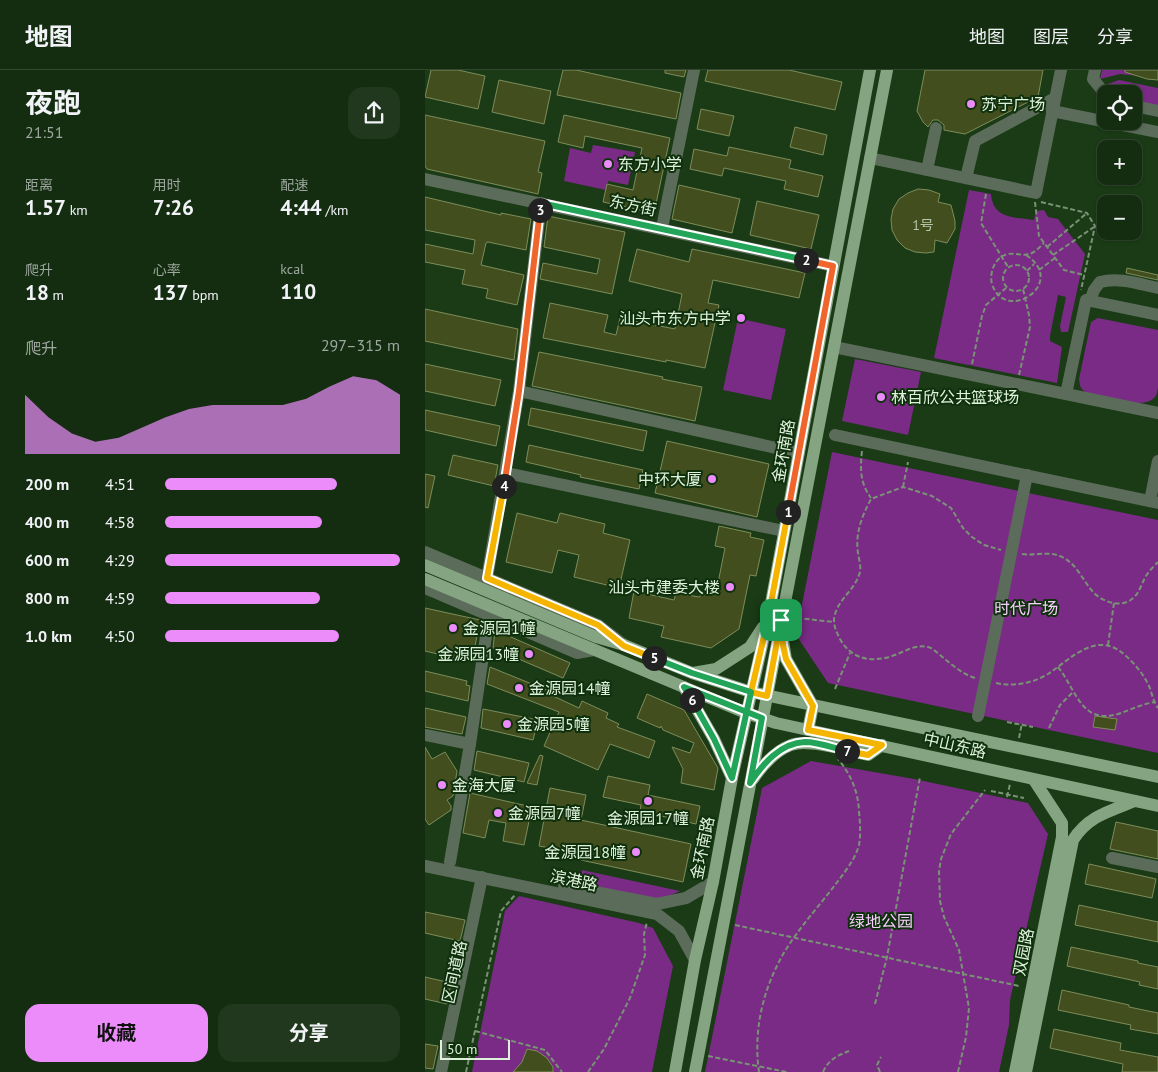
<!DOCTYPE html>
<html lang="zh">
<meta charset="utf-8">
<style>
:root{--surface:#142c10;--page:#21381e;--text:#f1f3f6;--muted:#9da79f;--line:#334830;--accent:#ec8cfb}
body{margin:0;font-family:"PT Sans","Noto Sans SC",sans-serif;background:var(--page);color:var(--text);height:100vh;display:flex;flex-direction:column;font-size:19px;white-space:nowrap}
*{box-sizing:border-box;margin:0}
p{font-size:16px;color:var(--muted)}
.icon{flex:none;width:28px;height:28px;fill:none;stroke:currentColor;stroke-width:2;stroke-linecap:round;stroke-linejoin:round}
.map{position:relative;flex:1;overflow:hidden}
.panel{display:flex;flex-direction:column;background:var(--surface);width:425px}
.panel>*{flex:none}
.fabs{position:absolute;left:672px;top:15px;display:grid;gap:10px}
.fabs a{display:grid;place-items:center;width:45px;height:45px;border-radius:10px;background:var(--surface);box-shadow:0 1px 4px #0004,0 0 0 1px var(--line);font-size:25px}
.scale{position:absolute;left:15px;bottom:12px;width:70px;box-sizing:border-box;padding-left:5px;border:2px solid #def1db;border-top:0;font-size:14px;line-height:18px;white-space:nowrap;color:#def1db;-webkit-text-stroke:4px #0f300c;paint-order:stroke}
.pin{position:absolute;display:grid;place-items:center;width:42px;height:42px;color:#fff;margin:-21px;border-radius:10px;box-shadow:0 2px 8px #0006}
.km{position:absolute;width:25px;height:25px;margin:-12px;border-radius:50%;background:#222;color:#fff;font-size:14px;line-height:25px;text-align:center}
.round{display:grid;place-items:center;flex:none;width:52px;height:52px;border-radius:15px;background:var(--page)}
.headline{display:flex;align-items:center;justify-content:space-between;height:85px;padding:0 25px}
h1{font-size:28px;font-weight:700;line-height:38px}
.metrics{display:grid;grid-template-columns:repeat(3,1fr);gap:8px;height:85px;padding:5px 25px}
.metrics div{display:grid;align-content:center}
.metrics b{font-size:21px;font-weight:700}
.metrics small{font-size:14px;font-weight:400}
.metrics p{font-size:14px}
.chart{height:140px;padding:10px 25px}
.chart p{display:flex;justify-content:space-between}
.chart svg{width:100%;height:90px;margin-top:5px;fill:var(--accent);opacity:.7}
.action{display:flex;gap:10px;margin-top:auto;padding:10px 25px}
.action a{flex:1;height:58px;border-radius:15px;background:var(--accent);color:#111;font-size:20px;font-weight:700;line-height:58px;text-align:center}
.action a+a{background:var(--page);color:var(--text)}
ul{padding:0 25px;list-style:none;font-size:16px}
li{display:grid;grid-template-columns:80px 60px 1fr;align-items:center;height:38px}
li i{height:12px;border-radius:6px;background:var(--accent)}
header{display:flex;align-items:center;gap:30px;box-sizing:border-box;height:70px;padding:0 25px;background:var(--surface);border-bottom:1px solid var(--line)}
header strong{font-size:24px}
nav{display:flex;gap:28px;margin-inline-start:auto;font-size:18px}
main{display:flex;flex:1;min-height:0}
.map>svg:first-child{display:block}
.green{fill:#792b85}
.building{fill:#424e1e;stroke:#7e8c5b}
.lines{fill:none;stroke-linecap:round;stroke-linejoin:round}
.path{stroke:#799375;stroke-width:2;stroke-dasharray:5 2.5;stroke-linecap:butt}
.minor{stroke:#5c6c5a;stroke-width:12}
.major{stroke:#85a481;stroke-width:12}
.split-1-casing{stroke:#fff;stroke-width:10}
.split-2-casing{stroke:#fff;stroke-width:10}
.split-3-casing{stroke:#fff;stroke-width:10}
.split-4-casing{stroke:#fff;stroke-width:10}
.split-5-casing{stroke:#fff;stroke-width:10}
.split-6-casing{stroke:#fff;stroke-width:10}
.split-7-casing{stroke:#fff;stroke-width:10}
.split-8-casing{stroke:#fff;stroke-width:10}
.split-1{stroke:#f5b400;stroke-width:6}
.split-2{stroke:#f0652b;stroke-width:6}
.split-3{stroke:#22a559;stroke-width:6}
.split-4{stroke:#f0652b;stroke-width:6}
.split-5{stroke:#f5b400;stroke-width:6}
.split-6{stroke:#22a559;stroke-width:6}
.split-7{stroke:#22a559;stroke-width:6}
.split-8{stroke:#f5b400;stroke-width:6}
.poi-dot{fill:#ec8cfb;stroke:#0f300c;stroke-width:2}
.labels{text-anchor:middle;stroke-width:4;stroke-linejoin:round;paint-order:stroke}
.number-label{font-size:14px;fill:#b7c8ac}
.poi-label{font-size:16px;fill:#def1db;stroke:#0f300c;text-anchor:start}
.street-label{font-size:16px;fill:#def1db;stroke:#0f300c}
.park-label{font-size:16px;fill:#f7cefd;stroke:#0f300c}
</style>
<header>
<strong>地图</strong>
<nav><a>地图</a><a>图层</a><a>分享</a></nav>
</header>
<main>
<section class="panel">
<div class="headline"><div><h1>夜跑</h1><p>21:51</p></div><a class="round"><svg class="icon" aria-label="share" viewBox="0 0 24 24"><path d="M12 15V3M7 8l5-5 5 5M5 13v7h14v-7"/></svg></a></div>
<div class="metrics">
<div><p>距离</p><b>1.57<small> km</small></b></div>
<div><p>用时</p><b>7:26</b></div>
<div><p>配速</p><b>4:44<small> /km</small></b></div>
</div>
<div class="metrics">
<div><p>爬升</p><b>18<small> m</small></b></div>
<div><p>心率</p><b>137<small> bpm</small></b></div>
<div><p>kcal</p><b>110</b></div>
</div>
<div class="chart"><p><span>爬升</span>297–315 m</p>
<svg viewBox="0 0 160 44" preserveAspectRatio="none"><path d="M0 44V15L10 26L20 34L30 38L40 36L50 31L60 26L70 22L80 20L90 20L100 20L110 20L120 17L130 11L140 6L150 8L160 15V44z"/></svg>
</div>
<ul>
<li><b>200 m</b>4:51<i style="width:73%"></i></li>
<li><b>400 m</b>4:58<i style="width:67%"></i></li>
<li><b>600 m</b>4:29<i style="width:100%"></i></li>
<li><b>800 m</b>4:59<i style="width:66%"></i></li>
<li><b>1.0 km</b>4:50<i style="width:74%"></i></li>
</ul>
<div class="action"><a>收藏</a><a>分享</a></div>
</section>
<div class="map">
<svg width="733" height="1002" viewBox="0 0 733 1002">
<rect width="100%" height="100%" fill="#1a3b16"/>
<g class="green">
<path d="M 677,0 L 708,0 L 715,6 L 695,4 L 675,9 Z"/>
<path d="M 694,10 L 733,18 L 733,38 L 709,33 L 709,24 L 687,24 L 680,15 Z"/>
<path d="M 168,75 L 210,82 L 203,115 L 183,111 L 181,120 L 139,111 L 145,78 L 166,83 Z"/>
<path d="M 544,120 L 566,124 C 568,149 589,147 609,150 L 611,141 L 619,140 L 623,147 L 633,149 L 660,184 L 643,262 L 636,262 L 635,256 L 641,227 L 633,225 L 625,266 L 625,271 L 637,277 L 632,313 L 509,288 Z"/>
<path d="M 313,248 L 361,259 L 346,330 L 298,320 Z"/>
<path d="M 673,248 L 733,260 L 733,318 C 732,322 732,325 729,328 C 717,340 679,327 664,324 C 656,320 655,318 654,309 L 666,252 Z"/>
<path d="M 430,289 L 496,302 L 483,365 L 417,351 Z"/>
<path d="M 407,382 L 733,450 L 733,683 L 403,613 L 371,565 Z"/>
<path d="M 386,691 L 489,709 L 603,733 L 623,764 L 585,930 L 584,955 L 574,1002 L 280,1002 L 337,718 Z"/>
<path d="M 157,800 L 255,821 L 240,828 L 231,830 L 154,814 Z"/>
<path d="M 94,826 L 214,853 L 228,858 L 248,896 L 227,1002 L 47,1002 L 80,841 Z"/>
</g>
<g class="building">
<path d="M 6,0 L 33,0 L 60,6 L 53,39 L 0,27 Z"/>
<path d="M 138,0 L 151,0 L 256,23 L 251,49 L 132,25 Z"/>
<path d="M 240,0 L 261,0 L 259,7 L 240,3 Z"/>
<path d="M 283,0 L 364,0 L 417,12 L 410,40 L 280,11 Z"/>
<path d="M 500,0 L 618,0 L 613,27 L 540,64 L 519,60 L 519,55 L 513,50 L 508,50 L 503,57 L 498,52 L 492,41 Z"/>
<path d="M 700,0 L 733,0 L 733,10 L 722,9 L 700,2 Z"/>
<path d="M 74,10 L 126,21 L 119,54 L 67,42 Z"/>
<path d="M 276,39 L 309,46 L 304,66 L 272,59 Z"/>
<path d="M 0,45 L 120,71 L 113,102 L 117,103 L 113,124 L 2,99 L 0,96 Z"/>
<path d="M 139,45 L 245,68 L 229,143 L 178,132 L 182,114 L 208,120 L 217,78 L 160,66 L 158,78 L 133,72 Z"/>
<path d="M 370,57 L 402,65 L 398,85 L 365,77 Z"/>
<path d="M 304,77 L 366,90 L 364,98 L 398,106 L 393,127 L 359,119 L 361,111 L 299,98 L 297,106 L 265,99 L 269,79 L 302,86 Z"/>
<path d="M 254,115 L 315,129 L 307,163 L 247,149 Z"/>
<path d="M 493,119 L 504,120 L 515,124 L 513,132 L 526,135 L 530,151 L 530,159 L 522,173 L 510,170 L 509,182 L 501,183 L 490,182 L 480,178 L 472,170 L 467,160 L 466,149 L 468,139 L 474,129 L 483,123 Z"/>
<path d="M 0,127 L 76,145 L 76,143 L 106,149 L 101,180 L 63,172 L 61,173 L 56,195 L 99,205 L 92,235 L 61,228 L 63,219 L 37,214 L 40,200 L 0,192 L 0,174 L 48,184 L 50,170 L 0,160 Z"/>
<path d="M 332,131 L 394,145 L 386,179 L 325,165 Z"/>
<path d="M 123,146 L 200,162 L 187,224 L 115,209 L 118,193 L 172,204 L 175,189 L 119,177 Z"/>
<path d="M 212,179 L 264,192 L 267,179 L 380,203 L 374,228 L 288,210 L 283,233 L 294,235 L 280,298 L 241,290 L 241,292 L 118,268 L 125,233 L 183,245 L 179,262 L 191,265 L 195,248 L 250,259 L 257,224 L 204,211 Z"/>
<path d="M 702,198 L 733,205 L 733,210 L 701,203 Z"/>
<path d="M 0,239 L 93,259 L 89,290 L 0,271 Z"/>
<path d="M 114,282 L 238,307 L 237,309 L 277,317 L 270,351 L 107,316 Z"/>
<path d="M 0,294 L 76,310 L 70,336 L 0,321 Z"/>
<path d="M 106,338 L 222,361 L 218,381 L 103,355 Z"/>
<path d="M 0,340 L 75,356 L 71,376 L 0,360 Z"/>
<path d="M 242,371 L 344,394 L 332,447 L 230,423 Z"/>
<path d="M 104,375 L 218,400 L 214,419 L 155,407 L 156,405 L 101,392 Z"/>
<path d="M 28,385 L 73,395 L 69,416 L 23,405 Z"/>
<path d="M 0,404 L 10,406 L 3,438 L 0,437 Z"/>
<path d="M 92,443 L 132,453 L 135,443 L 180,454 L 178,463 L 205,470 L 194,518 L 149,507 L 154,485 L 133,480 L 127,503 L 81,492 Z"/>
<path d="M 294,456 L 326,463 L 325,467 L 339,470 L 331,506 L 325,505 L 314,559 L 286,578 L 236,567 L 239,556 L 204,548 L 209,521 L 249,530 L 251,523 L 274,527 L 293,513 L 300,478 L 290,476 Z"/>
<path d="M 0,538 L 55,550 L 47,592 L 0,581 Z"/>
<path d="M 70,560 L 145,593 L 138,608 L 68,578 Z"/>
<path d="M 65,597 L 129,623 L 128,626 L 154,638 L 157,631 L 183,643 L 181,648 L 194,654 L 192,657 L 230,671 L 224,688 L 185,674 L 173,700 L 119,676 L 134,642 L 62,614 Z"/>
<path d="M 0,601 L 42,611 L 41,615 L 45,616 L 43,631 L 0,621 Z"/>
<path d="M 222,624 L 259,640 L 293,698 L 289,720 L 256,713 L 258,699 L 247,677 L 265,683 L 269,673 L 238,660 L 236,656 L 235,658 L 212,648 Z"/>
<path d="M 0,638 L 41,647 L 37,664 L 0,657 Z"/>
<path d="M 58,639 L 113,650 L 108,670 L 56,658 Z"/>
<path d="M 670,646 L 692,649 L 690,660 L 668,657 Z"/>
<path d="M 0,677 L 7,689 L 20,682 L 32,701 L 28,726 L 22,730 L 26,736 L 26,740 L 4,755 L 0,749 Z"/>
<path d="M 52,681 L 104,693 L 99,712 L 49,700 Z"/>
<path d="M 115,685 L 118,686 L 112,715 L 102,713 Z"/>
<path d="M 183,706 L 225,715 L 223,725 L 275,736 L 271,754 L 215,741 L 216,735 L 178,727 Z"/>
<path d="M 125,718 L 161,725 L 156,750 L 266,774 L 258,812 L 156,790 L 157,784 L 114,776 Z"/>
<path d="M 45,723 L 107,737 L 99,775 L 78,771 L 81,753 L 64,750 L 60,768 L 38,763 Z"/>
<path d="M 691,752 L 733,761 L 733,789 L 685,779 Z"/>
<path d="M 664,794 L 731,809 L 727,828 L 660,814 Z"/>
<path d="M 654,835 L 733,852 L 733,872 L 650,855 Z"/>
<path d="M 0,842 L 40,850 L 35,871 L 0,863 Z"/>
<path d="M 646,877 L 713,891 L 713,893 L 733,897 L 733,919 L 714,915 L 715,912 L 642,896 Z"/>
<path d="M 0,907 L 26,913 L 22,934 L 0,929 Z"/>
<path d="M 637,920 L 704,935 L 704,937 L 733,943 L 733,964 L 705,959 L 706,955 L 633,940 Z"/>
<path d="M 629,959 L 696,973 L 695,980 L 733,987 L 733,1002 L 697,1002 L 698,994 L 625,978 Z"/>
<path d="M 0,974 L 13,976 L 8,999 L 0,998 Z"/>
<path d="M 102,979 L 112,981 L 122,988 L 128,997 L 128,1002 L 88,1002 L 97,992 Z"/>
</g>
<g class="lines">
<g class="path">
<path d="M 561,124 L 556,153 L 583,197"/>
<path d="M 610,132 L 614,166 L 639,200 L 659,205"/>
<path d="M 616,132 L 662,143 L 670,156 L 656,220"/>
<path d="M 622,177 L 662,143"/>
<path d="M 601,185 C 644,213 580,255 567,214 C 565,207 567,198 571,192 C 584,176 595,189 607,183 C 611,181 615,177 619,173"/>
<path d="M 628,185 L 669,157"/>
<circle cx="591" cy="208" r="13"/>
<path d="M 614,200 L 630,188"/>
<path d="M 602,201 L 609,194"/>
<path d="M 547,294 L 557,246 L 561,235 L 581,218"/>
<path d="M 594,305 L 605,257 L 604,245 L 598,219"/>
<path d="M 437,381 C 435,399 435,413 446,428"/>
<path d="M 478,417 L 483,392"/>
<path d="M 597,484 C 610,486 623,481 635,486 C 652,493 657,510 669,523 C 678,532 696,538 707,529 C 715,523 716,514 721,506 C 724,501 729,496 733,492"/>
<path d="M 372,548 L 409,552"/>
<path d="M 683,575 L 689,533"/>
<path d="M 633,597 C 651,619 656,655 693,644 C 705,640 717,634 730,632"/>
<path d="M 550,608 C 537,604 526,594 515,585 C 511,582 508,578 503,577 C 489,574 480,582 467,586 C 446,593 426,589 415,569 C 411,561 407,553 410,544 C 415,528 429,520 434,505 C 437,498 434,490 433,483 C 430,463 437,446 446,429 L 478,417 L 507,426 L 526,438 L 538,458 L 547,467 L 559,475 L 576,480"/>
<path d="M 571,613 C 589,617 608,613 623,604 C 647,588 672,559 701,586 C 710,594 719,605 724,616 C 727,623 728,631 733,638"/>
<path d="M 410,619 L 425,583"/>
<path d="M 582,652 L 608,657"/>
<path d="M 624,658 L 635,635 L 648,622"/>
<path d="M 594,668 L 597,653"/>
<path d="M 566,721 L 599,728"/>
<path d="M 582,727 L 585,714"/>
<path d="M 310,855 L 594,916"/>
<path d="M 450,934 L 462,887 L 495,707"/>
<path d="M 50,961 L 120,980 L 137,1002"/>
<path d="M 283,986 L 362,1002"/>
<path d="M 41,1002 L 76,841 L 90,825"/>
<path d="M 163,1002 L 179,979 L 205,928 L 220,885 L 219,864 L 222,852"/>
<path d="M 334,1002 C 328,960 338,918 360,881 C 374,858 394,836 410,815 C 419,803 430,790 434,775 C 436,764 435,753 434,741 C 433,721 426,705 413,689"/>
<path d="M 398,1002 C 404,989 412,986 424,981"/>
<path d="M 455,1002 L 452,995 L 456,987"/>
<path d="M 533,1002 L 541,967 L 544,938 L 534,880 L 519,847 L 515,831 L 514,801 L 516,789 L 526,764 L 560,720"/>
</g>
<g class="minor">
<path d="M 670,0 L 668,9 L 681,25"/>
<path d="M 709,36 L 733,41"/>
<path d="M 627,41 L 733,62"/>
<path d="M 445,88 L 611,123 L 636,0"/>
<path d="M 502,100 L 511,58"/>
<path d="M 541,108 L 550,71 L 630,28"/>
<path d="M 0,109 L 408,196"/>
<path d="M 237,158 L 269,0"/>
<path d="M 665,231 L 669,220 L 675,212 C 694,207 714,214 733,218"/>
<path d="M 409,277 L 641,324 L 661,230 L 733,245"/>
<path d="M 94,321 L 116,133"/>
<path d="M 641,324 L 733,343"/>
<path d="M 410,365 L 733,433"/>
<path d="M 81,403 L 359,461"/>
<path d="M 725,431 L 733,391"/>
<path d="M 0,482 L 173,555 L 199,575"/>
<path d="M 62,508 L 94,321 L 374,383"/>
<path d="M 0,518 L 152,583 L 169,580"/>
<path d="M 553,646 L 602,405"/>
<path d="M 0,665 L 45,674 L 25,792"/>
<path d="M 45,674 L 65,539"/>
<path d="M 687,788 L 733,797"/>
<path d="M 0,796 L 232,844 L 254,861 L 270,890"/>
<path d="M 139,816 L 232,834 L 261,828 L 288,812"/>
<path d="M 16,1002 L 57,807"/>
</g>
<g class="major">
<path d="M 0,495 L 171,567 L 199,575 L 267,603 L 326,622 L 733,707"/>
<path d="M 0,509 L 321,643 L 351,653 L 733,736"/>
<path d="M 357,565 L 361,589 L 388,636 L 383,660"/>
<path d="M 268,603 L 291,599 L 325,577 L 338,557"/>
<path d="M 259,617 L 289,669 L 307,708"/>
<path d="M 328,709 C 337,696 350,681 366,675 C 382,668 425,681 443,685 L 457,675"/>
<path d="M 250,1002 L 270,890 L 288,812 L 307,708 L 343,549 L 445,0"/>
<path d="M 270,1002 L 462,0"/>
<path d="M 590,1002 L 637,767 L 637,753 L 609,710"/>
<path d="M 601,1002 L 648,770 C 663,746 685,741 710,731"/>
</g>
</g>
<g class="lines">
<defs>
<path id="split-1" d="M 356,550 L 342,626 L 326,622 L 343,549 L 363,442"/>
<path id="split-2" d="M 363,442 L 408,196 L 381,190"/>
<path id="split-3" d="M 115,140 L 116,133 L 381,190"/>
<path id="split-4" d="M 79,416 L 94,321 L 115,140"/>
<path id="split-5" d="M 79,416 L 62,508 L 173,555 L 199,576 L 229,588"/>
<path id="split-6" d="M 229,588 L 267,603 L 326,622 L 307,708 L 289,669 L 267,630"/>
<path id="split-7" d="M 267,630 L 259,617 L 337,648 L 325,713 C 338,694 355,673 380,672 C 393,672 409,678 422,681"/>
<path id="split-8" d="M 356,550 L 358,575 L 361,589 L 388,636 L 383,660 L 457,675 L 443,685 L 422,681"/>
</defs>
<use href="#split-1" class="split-1-casing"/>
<use href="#split-2" class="split-2-casing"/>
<use href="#split-3" class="split-3-casing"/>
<use href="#split-4" class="split-4-casing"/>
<use href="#split-5" class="split-5-casing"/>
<use href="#split-6" class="split-6-casing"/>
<use href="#split-7" class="split-7-casing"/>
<use href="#split-8" class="split-8-casing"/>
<use href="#split-1" class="split-1"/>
<use href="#split-2" class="split-2"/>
<use href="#split-3" class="split-3"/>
<use href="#split-4" class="split-4"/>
<use href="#split-5" class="split-5"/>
<use href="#split-6" class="split-6"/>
<use href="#split-7" class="split-7"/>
<use href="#split-8" class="split-8"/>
</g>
<g class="poi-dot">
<circle cx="546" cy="34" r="5"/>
<circle cx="183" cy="94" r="5"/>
<circle cx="316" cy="248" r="5"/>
<circle cx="456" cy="327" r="5"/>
<circle cx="287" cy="409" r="5"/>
<circle cx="305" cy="517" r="5"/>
<circle cx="28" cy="558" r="5"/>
<circle cx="104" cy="584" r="5"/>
<circle cx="94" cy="618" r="5"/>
<circle cx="82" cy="654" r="5"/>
<circle cx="17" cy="715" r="5"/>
<circle cx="223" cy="731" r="5"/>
<circle cx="73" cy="743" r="5"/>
<circle cx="211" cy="782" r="5"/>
</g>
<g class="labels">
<g class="number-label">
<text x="498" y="160">1号</text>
</g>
<g class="poi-label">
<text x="556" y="40">苏宁广场</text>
<text x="193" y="100">东方小学</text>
<text x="306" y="254" text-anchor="end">汕头市东方中学</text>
<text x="466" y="333">林百欣公共篮球场</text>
<text x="277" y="415" text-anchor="end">中环大厦</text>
<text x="295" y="523" text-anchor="end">汕头市建委大楼</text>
<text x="38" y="564">金源园1幢</text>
<text x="94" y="590" text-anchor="end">金源园13幢</text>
<text x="104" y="624">金源园14幢</text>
<text x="92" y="660">金源园5幢</text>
<text x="27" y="721">金海大厦</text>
<text x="83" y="749">金源园7幢</text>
<text x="223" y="754" text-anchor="middle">金源园17幢</text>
<text x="201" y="788" text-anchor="end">金源园18幢</text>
</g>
<g class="street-label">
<text transform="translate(208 135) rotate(12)" y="6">东方街</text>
<text transform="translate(358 381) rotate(-80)" y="6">金环南路</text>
<text transform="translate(530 675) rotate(13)" y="6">中山东路</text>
<text transform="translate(277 778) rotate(-79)" y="6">金环南路</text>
<text transform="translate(149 810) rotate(12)" y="6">滨港路</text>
<text transform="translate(598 882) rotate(-79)" y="6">双园路</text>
<text transform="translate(29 902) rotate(-78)" y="6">区间道路</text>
</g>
<g class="park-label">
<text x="601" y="544">时代广场</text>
<text x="456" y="857">绿地公园</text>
</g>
</g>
</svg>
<div class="fabs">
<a><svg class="icon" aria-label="locate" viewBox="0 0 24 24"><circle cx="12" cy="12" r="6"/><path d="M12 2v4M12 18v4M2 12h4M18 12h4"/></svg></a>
<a>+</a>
<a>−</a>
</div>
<div class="scale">50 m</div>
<div class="pin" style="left:356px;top:550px;background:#1e9e55"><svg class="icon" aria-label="arrive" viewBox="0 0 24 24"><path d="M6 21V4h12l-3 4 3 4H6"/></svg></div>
<b class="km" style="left:363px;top:442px">1</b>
<b class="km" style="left:381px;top:190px">2</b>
<b class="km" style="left:115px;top:140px">3</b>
<b class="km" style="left:79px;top:416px">4</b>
<b class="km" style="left:229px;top:588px">5</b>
<b class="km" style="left:267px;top:630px">6</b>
<b class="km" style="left:422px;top:681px">7</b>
</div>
</main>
